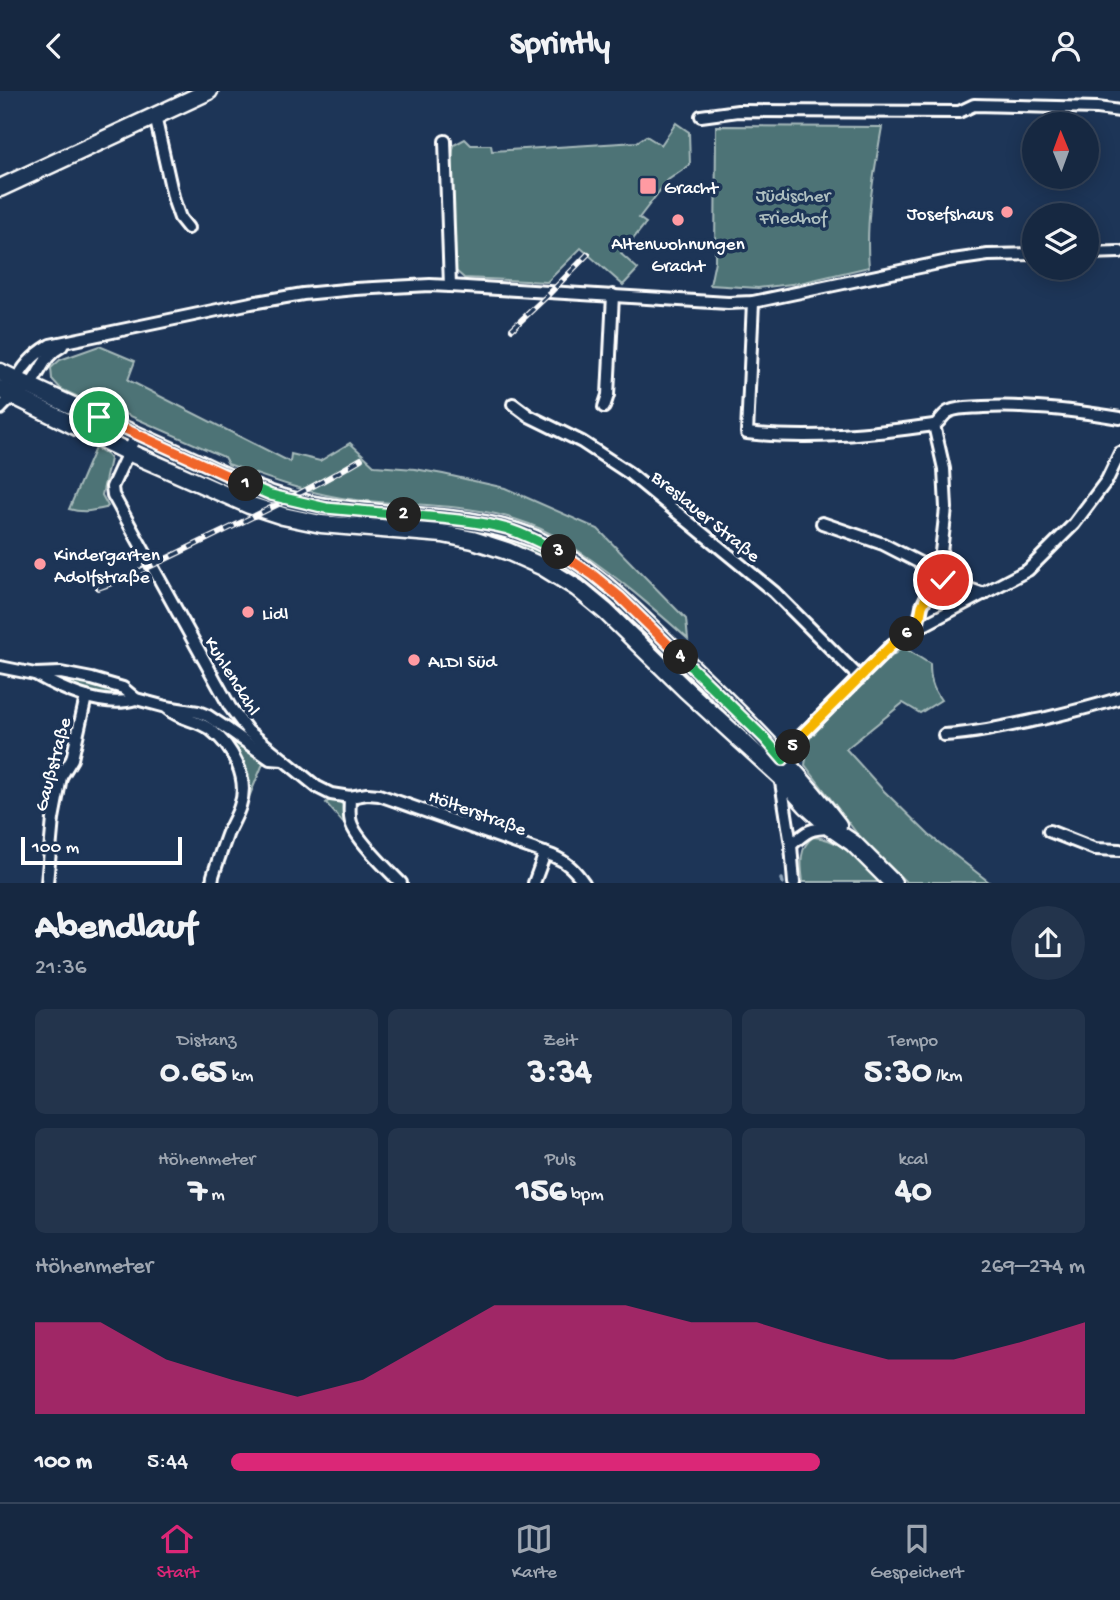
<!DOCTYPE html>
<html lang="de">
<meta charset="utf-8">
<style>
:root{--surface:#162841;--page:#23344c;--text:#f1f3f6;--muted:#9ea6b1;--line:#35445a;--accent:#db2777}
body{margin:0;font-family:"Gochi Hand",sans-serif;background:var(--page);color:var(--text);height:100vh;display:flex;flex-direction:column;font-size:26px;white-space:nowrap}
*{box-sizing:border-box;margin:0}
p{font-size:23px;color:var(--muted)}
.icon{flex:none;width:38px;height:38px;fill:none;stroke:currentColor;stroke-width:2;stroke-linecap:round;stroke-linejoin:round}
.map{position:relative;height:792px;overflow:hidden}
.side{display:flex;flex-direction:column;background:var(--surface);flex:1}
.side>*{flex:none}
.needle{width:46px;rotate:359deg}
.fabs{position:absolute;left:1022px;top:21px;display:grid;gap:14px}
.fabs a{display:grid;place-items:center;width:77px;height:77px;border-radius:50%;background:var(--surface);box-shadow:0 4px 18px #0003,0 0 0 2px var(--line);font-size:35px}
.scale{position:absolute;left:21px;bottom:18px;width:161px;box-sizing:border-box;padding-left:7px;border:4px solid #fff;border-top:0;font-size:19px;line-height:24px;white-space:nowrap;color:#fff;-webkit-text-stroke:5px #1d3557;paint-order:stroke}
.pin{position:absolute;display:grid;place-items:center;width:60px;height:60px;color:#fff;margin:-30px;border:4px solid #fff;border-radius:50%;box-shadow:0 2px 7px #0007}
.km{position:absolute;width:35px;height:35px;margin:-18px;border-radius:50%;background:#222;color:#fff;font-size:19px;line-height:35px;text-align:center}
.round{display:grid;place-items:center;flex:none;width:74px;height:74px;border-radius:37px;background:var(--page)}
.overview{display:flex;align-items:center;justify-content:space-between;height:119px;padding:0 35px}
h1{font-size:38px;font-weight:700;line-height:52px}
.stats{display:grid;grid-template-columns:repeat(3,1fr);gap:10px;height:119px;padding:7px 35px}
.stats div{display:grid;align-content:center;border-radius:10px;background:var(--page);text-align:center}
.stats b{font-size:35px;font-weight:700}
.stats small{font-size:19px;font-weight:400}
.stats p{font-size:19px}
.chart{height:196px;padding:14px 35px}
.chart p{display:flex;justify-content:space-between}
.chart svg{width:100%;height:126px;margin-top:7px;fill:var(--accent);opacity:.7}
ul{padding:0 35px;list-style:none;font-size:23px}
li{display:grid;grid-template-columns:112px 84px 1fr;align-items:center;height:52px}
li i{height:18px;border-radius:9px;background:var(--accent)}
header{display:flex;justify-content:space-between;align-items:center;height:91px;padding:0 35px;background:var(--surface);font-size:32px;font-weight:700}
.tab-bar{display:flex;justify-content:space-around;align-items:center;height:98px;border-top:2px solid var(--line);background:var(--surface);font-size:19px;color:var(--muted)}
.tab-bar a{display:grid;justify-items:center;gap:4px}
.tab-bar .on{color:var(--accent)}
.map>svg:first-child{display:block}
.green{fill:#4d7376;stroke:#a6b9ba;stroke-width:2}
.lines{fill:none;stroke-linecap:round;stroke-linejoin:round}
.stream{stroke:#8fa4b9;stroke-width:3.5}
.street-casing{stroke:#fff;stroke-width:16}
.secondary-casing{stroke:#fff;stroke-width:21}
.street{stroke:#1d3557;stroke-width:10}
.secondary{stroke:#1d3557;stroke-width:16}
.rail-casing{stroke:#fff;stroke-width:6}
.rail{stroke:#1d3557;stroke-width:3.5;stroke-dasharray:10;stroke-linecap:butt}
.split-1-casing{stroke:#fff;stroke-width:14}
.split-2-casing{stroke:#fff;stroke-width:14}
.split-3-casing{stroke:#fff;stroke-width:14}
.split-4-casing{stroke:#fff;stroke-width:14}
.split-5-casing{stroke:#fff;stroke-width:14}
.split-6-casing{stroke:#fff;stroke-width:14}
.split-7-casing{stroke:#fff;stroke-width:14}
.split-1{stroke:#f0652b;stroke-width:9}
.split-2{stroke:#22a559;stroke-width:9}
.split-3{stroke:#22a559;stroke-width:9}
.split-4{stroke:#f0652b;stroke-width:9}
.split-5{stroke:#22a559;stroke-width:9}
.split-6{stroke:#f5b400;stroke-width:9}
.split-7{stroke:#f5b400;stroke-width:9}
.poi-dot{fill:#ff9aa2;stroke:#1d3557;stroke-width:2.5}
.labels{text-anchor:middle;stroke-width:7;stroke-linejoin:round;paint-order:stroke}
.poi-label{font-size:19px;fill:#fff;stroke:#1d3557;text-anchor:start}
.park-label{font-size:19px;fill:#afc0c1;stroke:#1d3557}
.street-label{font-size:19px;fill:#fff;stroke:#1d3557}
</style>
<header><svg class="icon" aria-label="back" viewBox="0 0 24 24"><path d="M15 5l-7 7 7 7"/></svg>Sprintly<svg class="icon" aria-label="person" viewBox="0 0 24 24"><circle cx="12" cy="8" r="4"/><path d="M4 21q1-7 8-7t8 7"/></svg></header>
<div class="map">
<svg width="1120" height="792" viewBox="0 0 1120 792">
<rect width="100%" height="100%" fill="#1d3557"/>
<filter id="ink" filterUnits="userSpaceOnUse"><feTurbulence type="fractalNoise" baseFrequency=".0143" numOctaves="2"/><feDisplacementMap in="SourceGraphic" scale="14" xChannelSelector="R" yChannelSelector="G"/><feConvolveMatrix kernelMatrix="1 2 1 2 8 2 1 2 1" color-interpolation-filters="sRGB"/></filter>
<g filter="url(#ink)">
<g class="green">
<path d="M 676,32 L 689,41 L 690,74 L 668,89 L 639,127 L 646,132 L 621,163 L 638,178 L 623,194 L 581,157 L 547,191 L 464,187 L 456,180 L 451,69 L 454,54 L 465,48 L 471,54 L 491,54 L 492,60 L 637,51 L 646,45 L 661,54 Z"/>
<path d="M 716,35 L 882,36 C 874,82 865,129 869,176 L 800,192 L 758,197 L 710,194 L 715,170 Z"/>
<path d="M 99,255 L 135,270 L 128,289 L 290,371 L 291,363 L 320,370 L 350,352 L 375,375 L 415,378 L 443,383 L 505,397 L 598,438 L 686,528 L 688,548 C 653,517 619,487 580,461 C 564,450 548,440 529,433 C 474,412 413,415 356,409 C 312,404 269,388 228,373 L 224,366 L 110,316 L 104,318 L 61,298 L 52,288 L 51,277 L 60,269 Z"/>
<path d="M 95,357 L 107,364 L 110,368 L 102,404 L 108,415 L 106,417 C 92,420 83,422 69,418 Z"/>
<path d="M 477,441 L 508,449 L 561,468 L 596,492 L 758,650 L 757,652 L 716,613 L 692,595 L 604,510 L 476,445 Z"/>
<path d="M 903,556 L 930,573 C 930,587 932,597 941,609 L 920,622 L 903,612 L 846,658 L 884,700 L 929,744 L 989,791 L 906,791 L 858,744 L 805,674 L 809,648 L 867,586 Z"/>
<path d="M 64,586 L 118,599 L 120,603 L 118,607 L 100,606 L 60,591 L 60,587 Z"/>
<path d="M 242,651 L 265,668 L 247,711 L 233,654 Z"/>
<path d="M 331,708 L 339,710 L 345,716 L 344,733 L 326,712 Z"/>
<path d="M 813,746 C 842,747 861,773 880,791 L 803,791 C 801,775 798,757 813,746 Z"/>
</g>
<g class="lines">
<path class="stream" d="M 782,788 L 783,792"/>
<defs>
<g id="street">
<path d="M 155,25 L 174,110 L 180,127 L 188,137"/>
<path d="M 701,25 L 738,20 L 959,21 L 974,14 L 1097,17 L 1120,20"/>
<path d="M 445,50 L 450,195"/>
<path d="M 1087,162 L 1120,161"/>
<path d="M 753,211 L 747,342 C 809,349 872,343 934,334 C 941,331 942,323 950,320 C 959,316 973,317 983,316 C 1029,314 1074,319 1120,327"/>
<path d="M 16,292 C 22,275 35,263 50,254 L 251,212 L 303,203 L 355,198 L 430,194 L 450,195 L 728,212 L 753,211 L 953,169 L 988,164 L 1034,163"/>
<path d="M 513,313 L 529,325 L 582,351 L 629,382 L 774,501 L 860,587"/>
<path d="M 604,316 L 608,304 L 613,204"/>
<path d="M 0,318 C 3,315 7,310 12,307 C 18,303 25,301 30,294 C 42,280 43,265 62,255"/>
<path d="M 136,344 L 112,396 L 113,404 L 230,616 L 248,640 L 284,669 L 317,696 L 331,703 L 350,706 L 367,703 L 379,704 L 553,765 C 567,771 575,779 584,792"/>
<path d="M 822,432 L 883,453 L 926,475 L 943,489 L 984,503"/>
<path d="M 918,536 L 922,515 L 933,492 L 941,461 L 946,417 L 944,378 L 934,334"/>
<path d="M 0,576 L 35,583 L 61,582 L 92,588 L 123,597 L 136,608 L 166,616 L 198,621 L 208,625 L 229,639 L 270,668 L 284,669"/>
<path d="M 35,583 C 63,599 104,618 136,608"/>
<path d="M 168,618 C 182,630 197,628 211,639 C 232,655 250,687 240,715 C 237,725 231,734 227,744 C 222,758 217,772 213,785 L 212,792"/>
<path d="M 944,644 C 979,642 1012,634 1046,627 C 1071,621 1096,615 1120,607"/>
<path d="M 350,706 C 350,715 348,726 352,734 C 358,750 388,779 401,792"/>
<path d="M 1049,740 L 1095,758 L 1120,759"/>
<path d="M 791,754 C 807,740 810,737 831,737"/>
<path d="M 47,792 L 53,728 L 61,686 L 72,668 L 86,606"/>
<path d="M 534,792 L 545,762"/>
<path d="M 794,792 L 791,754 L 780,685 L 783,669 L 802,644 L 893,553 L 905,544 L 1028,479 L 1074,433 L 1107,389 L 1120,362"/>
</g>
<g id="secondary">
<path d="M 0,97 L 209,0"/>
<path d="M 0,281 C 60,310 122,337 183,365 C 218,381 253,400 290,409 C 330,419 371,421 411,425 C 453,428 496,431 535,448 C 590,473 633,519 675,560 C 733,615 790,671 838,734"/>
<path d="M 0,298 L 128,361 L 249,414 L 283,425 L 321,433 L 443,443 L 473,449 L 507,460 L 543,476 L 577,497 L 606,521 L 685,598 L 780,685 L 806,714 L 831,737 L 853,752 L 893,792"/>
</g>
</defs>
<use href="#street" class="street-casing"/>
<use href="#secondary" class="secondary-casing"/>
<use href="#street" class="street"/>
<use href="#secondary" class="secondary"/>
<defs>
<g id="rail">
<path d="M 512,238 L 549,203 L 588,163"/>
<path d="M 98,497 C 136,484 171,465 207,448 C 259,423 311,398 361,368"/>
</g>
</defs>
<use href="#rail" class="rail-casing"/>
<use href="#rail" class="rail"/>
</g>
</g>
<g class="lines" filter="url(#ink)">
<defs>
<path id="split-1" d="M 99,326 L 246,393"/>
<path id="split-2" d="M 246,393 L 271,404 L 326,417 L 404,424"/>
<path id="split-3" d="M 404,424 C 439,427 474,429 508,438 C 526,444 542,452 559,461"/>
<path id="split-4" d="M 559,461 L 593,484 L 620,506 L 681,566"/>
<path id="split-5" d="M 681,566 L 765,648 L 783,669 L 793,656"/>
<path id="split-6" d="M 793,656 L 802,644 L 893,553 L 907,543"/>
<path id="split-7" d="M 907,543 L 918,536 L 922,515 L 933,492 L 935,482 L 943,489"/>
</defs>
<use href="#split-1" class="split-1-casing"/>
<use href="#split-2" class="split-2-casing"/>
<use href="#split-3" class="split-3-casing"/>
<use href="#split-4" class="split-4-casing"/>
<use href="#split-5" class="split-5-casing"/>
<use href="#split-6" class="split-6-casing"/>
<use href="#split-7" class="split-7-casing"/>
<use href="#split-1" class="split-1"/>
<use href="#split-2" class="split-2"/>
<use href="#split-3" class="split-3"/>
<use href="#split-4" class="split-4"/>
<use href="#split-5" class="split-5"/>
<use href="#split-6" class="split-6"/>
<use href="#split-7" class="split-7"/>
</g>
<g class="poi-dot">
<rect x="639" y="86" width="18" height="18" rx="3.5"/>
<circle cx="1007" cy="121" r="7"/>
<circle cx="678" cy="129" r="7"/>
<circle cx="40" cy="473" r="7"/>
<circle cx="248" cy="521" r="7"/>
<circle cx="414" cy="569" r="7"/>
</g>
<g class="labels">
<g class="poi-label">
<text x="664" y="102">Gracht</text>
<text x="993" y="128" text-anchor="end">Josefshaus</text>
<text x="678" y="158" text-anchor="middle">Altenwohnungen<tspan x="678" dy="22">Gracht</tspan></text>
<text x="54" y="469">Kindergarten<tspan x="54" dy="22">Adolfstraße</tspan></text>
<text x="262" y="528">Lidl</text>
<text x="428" y="576">ALDI Süd</text>
</g>
<g class="park-label">
<text x="793" y="110">Jüdischer<tspan x="793" dy="22">Friedhof</tspan></text>
</g>
<g class="street-label">
<text transform="translate(707 424) rotate(39)" y="7">Breslauer Straße</text>
<text transform="translate(234 584) rotate(58)" y="7">Kuhlendahl</text>
<text transform="translate(51 673) rotate(-75)" y="7">Gaußstraße</text>
<text transform="translate(478 720) rotate(20)" y="7">Hölterstraße</text>
</g>
</g>
</svg>
<div class="fabs">
<a><svg class="needle" viewBox="-14 -14 28 28"><path d="M0-13l5 13h-10z" fill="#e53935"/><path d="M0 13l5-13h-10z" fill="#9ea6b1"/></svg></a>
<a><svg class="icon" aria-label="layers" viewBox="0 0 24 24"><path d="M12 4l9 5-9 5-9-5zM3 14l9 5 9-5"/></svg></a>
</div>
<div class="scale">100 m</div>
<div class="pin" style="left:99px;top:326px;background:#1e9e55"><svg class="icon" aria-label="arrive" viewBox="0 0 24 24"><path d="M6 21V4h12l-3 4 3 4H6"/></svg></div>
<div class="pin" style="left:943px;top:489px;background:#d93025"><svg class="icon" aria-label="check" viewBox="0 0 24 24"><path d="M5 12l5 5 9-10"/></svg></div>
<b class="km" style="left:246px;top:393px">1</b>
<b class="km" style="left:404px;top:424px">2</b>
<b class="km" style="left:559px;top:461px">3</b>
<b class="km" style="left:681px;top:566px">4</b>
<b class="km" style="left:793px;top:656px">5</b>
<b class="km" style="left:907px;top:543px">6</b>
</div>
<section class="side">
<div class="overview"><div><h1>Abendlauf</h1><p>21:36</p></div><a class="round"><svg class="icon" aria-label="share" viewBox="0 0 24 24"><path d="M12 15V3M7 8l5-5 5 5M5 13v7h14v-7"/></svg></a></div>
<div class="stats">
<div><p>Distanz</p><b>0.65<small> km</small></b></div>
<div><p>Zeit</p><b>3:34</b></div>
<div><p>Tempo</p><b>5:30<small> /km</small></b></div>
</div>
<div class="stats">
<div><p>Höhenmeter</p><b>7<small> m</small></b></div>
<div><p>Puls</p><b>156<small> bpm</small></b></div>
<div><p>kcal</p><b>40</b></div>
</div>
<div class="chart"><p><span>Höhenmeter</span>269–274 m</p>
<svg viewBox="0 0 160 44" preserveAspectRatio="none"><path d="M0 44V12L10 12L20 25L30 32L40 38L50 32L60 19L70 6L80 6L90 6L100 12L110 12L120 19L130 25L140 25L150 19L160 12V44z"/></svg>
</div>
<ul>
<li><b>100 m</b>5:44<i style="width:69%"></i></li>
</ul>
</section>
<nav class="tab-bar">
<a class="on"><svg class="icon" aria-label="home" viewBox="0 0 24 24"><path d="M3 11l9-7 9 7M6 9v11h12V9"/></svg>Start</a>
<a><svg class="icon" aria-label="map" viewBox="0 0 24 24"><path d="M3 6l6-2 6 2 6-2v14l-6 2-6-2-6 2zM9 4v14M15 6v14"/></svg>Karte</a>
<a><svg class="icon" aria-label="saved" viewBox="0 0 24 24"><path d="M7 4h10v16l-5-4-5 4z"/></svg>Gespeichert</a>
</nav>
